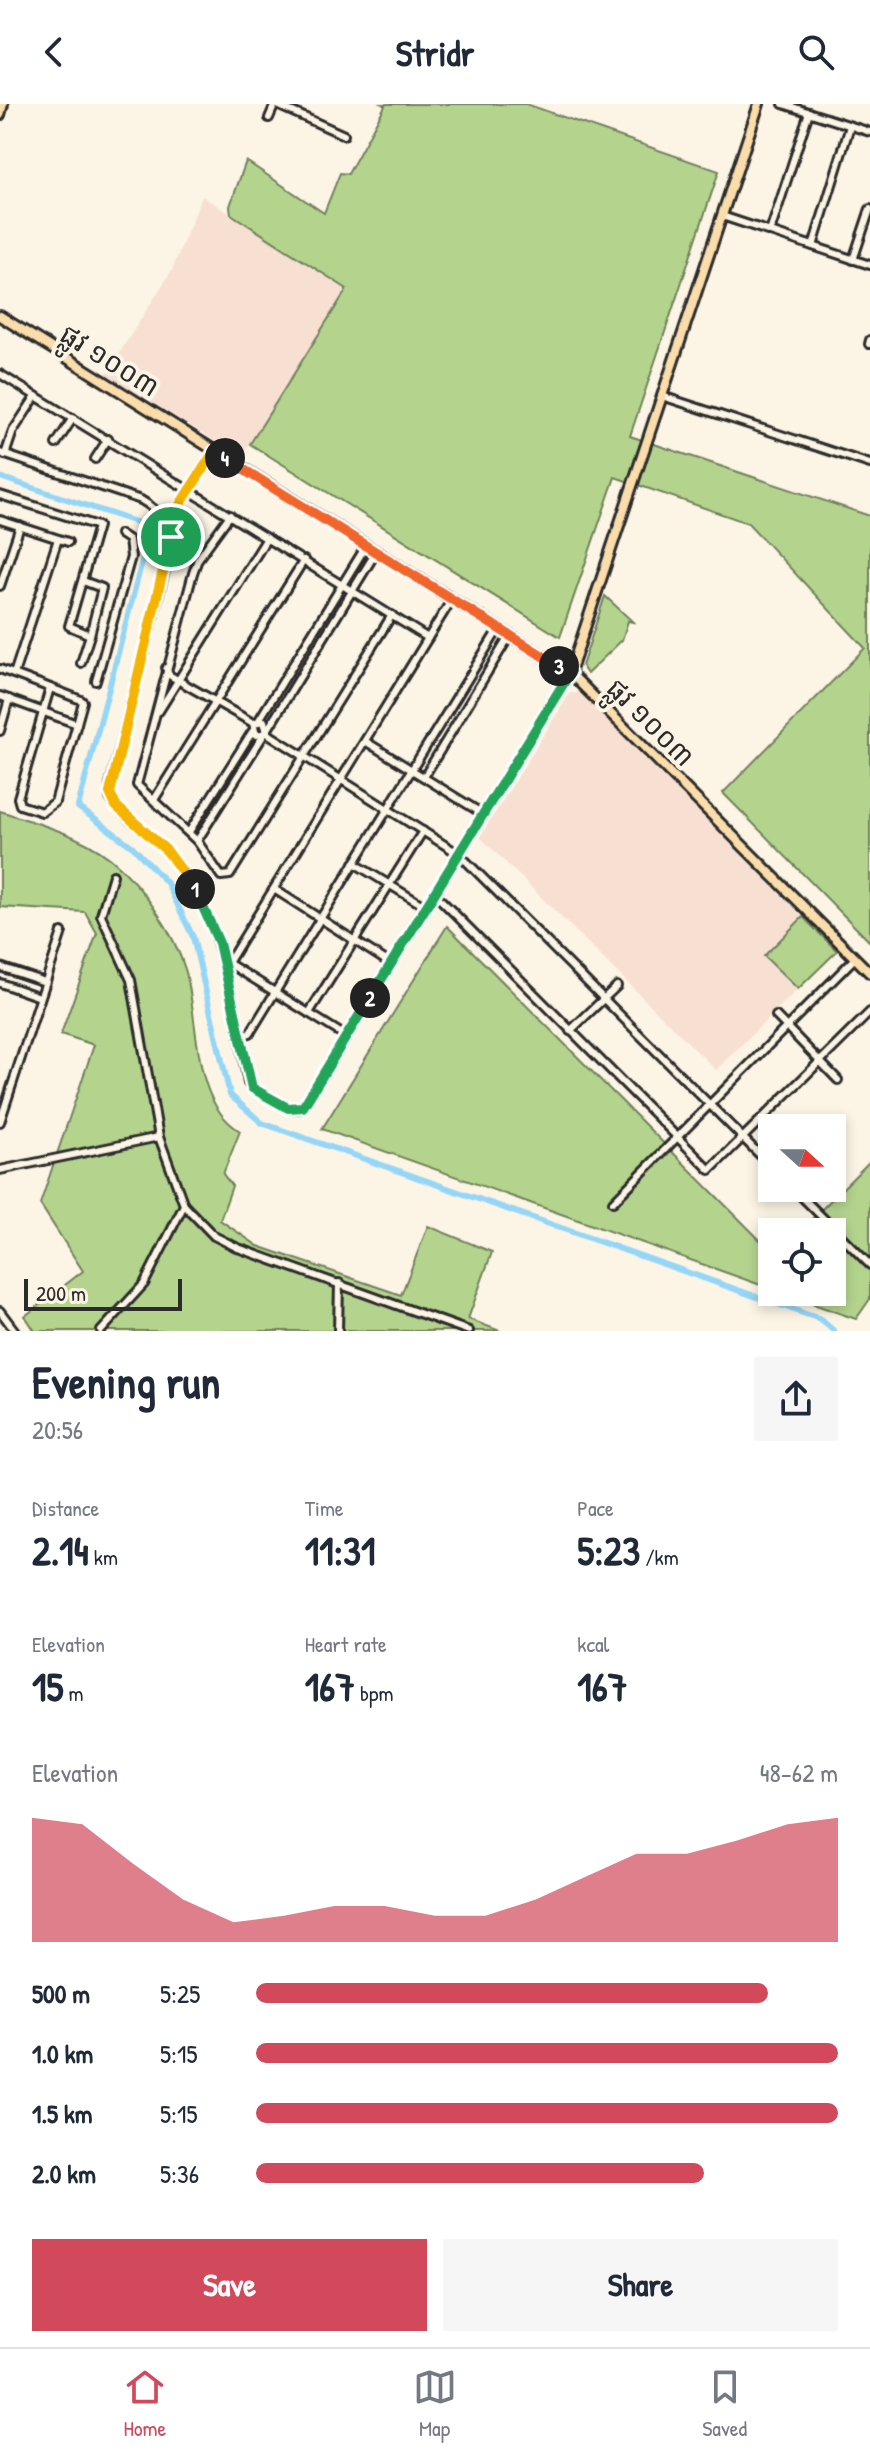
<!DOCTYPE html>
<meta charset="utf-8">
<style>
:root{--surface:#fff;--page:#f6f6f7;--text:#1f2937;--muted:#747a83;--line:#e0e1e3;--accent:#d1495b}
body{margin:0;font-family:"Patrick Hand","Noto Sans Khmer",sans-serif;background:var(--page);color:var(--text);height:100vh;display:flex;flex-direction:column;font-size:30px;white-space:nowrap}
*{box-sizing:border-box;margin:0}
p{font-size:26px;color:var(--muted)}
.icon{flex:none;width:44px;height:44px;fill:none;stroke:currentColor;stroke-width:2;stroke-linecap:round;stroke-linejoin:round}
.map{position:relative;height:1227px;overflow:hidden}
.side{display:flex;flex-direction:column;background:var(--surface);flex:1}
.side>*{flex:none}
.needle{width:52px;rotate:111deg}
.controls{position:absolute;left:758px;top:1010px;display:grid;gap:16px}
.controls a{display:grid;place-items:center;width:88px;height:88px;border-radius:0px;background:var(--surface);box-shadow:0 4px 12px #0003;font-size:40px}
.scale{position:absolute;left:24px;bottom:20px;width:158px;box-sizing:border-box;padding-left:8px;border:4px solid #2b2b2b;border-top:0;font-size:22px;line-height:28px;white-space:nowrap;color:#2b2b2b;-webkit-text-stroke:6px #fcf5e5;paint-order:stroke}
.pin{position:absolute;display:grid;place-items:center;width:68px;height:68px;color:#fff;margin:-34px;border:4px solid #fff;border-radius:50%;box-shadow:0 2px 8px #0007}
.km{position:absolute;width:40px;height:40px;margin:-20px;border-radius:50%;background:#222;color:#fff;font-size:22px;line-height:40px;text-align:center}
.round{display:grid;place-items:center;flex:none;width:84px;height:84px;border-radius:0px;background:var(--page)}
.headline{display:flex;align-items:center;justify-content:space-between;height:136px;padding:0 32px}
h1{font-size:44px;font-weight:700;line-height:60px}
.stats{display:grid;grid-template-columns:repeat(3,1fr);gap:12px;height:136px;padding:8px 32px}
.stats div{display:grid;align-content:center}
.stats b{font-size:40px;font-weight:700}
.stats small{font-size:22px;font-weight:400}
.stats p{font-size:22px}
.chart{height:224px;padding:16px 32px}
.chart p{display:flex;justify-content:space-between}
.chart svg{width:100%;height:144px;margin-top:8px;fill:var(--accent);opacity:.7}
.action{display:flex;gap:16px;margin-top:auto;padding:16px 32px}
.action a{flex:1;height:92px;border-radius:0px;background:var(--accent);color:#fff;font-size:32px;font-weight:700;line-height:92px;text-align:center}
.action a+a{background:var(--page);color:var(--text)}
ul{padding:0 32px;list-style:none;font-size:26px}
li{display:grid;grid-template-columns:128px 96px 1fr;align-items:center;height:60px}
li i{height:20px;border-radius:10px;background:var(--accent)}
header{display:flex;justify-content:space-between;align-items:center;height:104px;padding:0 32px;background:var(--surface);font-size:36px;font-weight:700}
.tab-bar{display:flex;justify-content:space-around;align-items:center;height:112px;border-top:2px solid var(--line);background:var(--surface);font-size:22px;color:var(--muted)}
.tab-bar a{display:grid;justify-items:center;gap:4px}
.tab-bar .selected{color:var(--accent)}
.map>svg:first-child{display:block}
.built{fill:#f7e0d2}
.green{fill:#b4d48e;stroke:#70805c;stroke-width:2}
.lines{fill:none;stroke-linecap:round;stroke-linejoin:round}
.canal{stroke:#95d6f7;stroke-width:6}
.minor-casing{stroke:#2b2b2b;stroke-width:12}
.major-casing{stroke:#2b2b2b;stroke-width:14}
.minor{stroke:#fcf5e5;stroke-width:6}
.major{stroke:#faddab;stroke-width:8}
.split-1-casing{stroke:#fff;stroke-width:16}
.split-2-casing{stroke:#fff;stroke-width:16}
.split-3-casing{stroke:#fff;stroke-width:16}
.split-4-casing{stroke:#fff;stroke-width:16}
.split-5-casing{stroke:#fff;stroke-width:16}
.split-1{stroke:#f5b400;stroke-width:10}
.split-2{stroke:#22a559;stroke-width:10}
.split-3{stroke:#22a559;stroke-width:10}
.split-4{stroke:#f0652b;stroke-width:10}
.split-5{stroke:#f5b400;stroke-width:10}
.labels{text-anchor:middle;stroke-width:8;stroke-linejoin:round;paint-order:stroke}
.street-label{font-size:28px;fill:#2b2b2b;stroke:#fcf5e5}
</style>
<header><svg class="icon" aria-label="back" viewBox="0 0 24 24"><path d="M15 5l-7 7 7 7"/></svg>Stridr<svg class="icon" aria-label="search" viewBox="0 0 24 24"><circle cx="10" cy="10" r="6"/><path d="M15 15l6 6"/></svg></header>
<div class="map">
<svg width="870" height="1227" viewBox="0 0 870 1227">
<rect width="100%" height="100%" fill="#fcf5e5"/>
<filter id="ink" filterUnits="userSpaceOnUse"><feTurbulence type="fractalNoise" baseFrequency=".0125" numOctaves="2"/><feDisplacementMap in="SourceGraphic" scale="16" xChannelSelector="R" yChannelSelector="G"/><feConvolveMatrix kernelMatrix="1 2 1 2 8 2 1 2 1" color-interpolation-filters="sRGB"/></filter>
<g filter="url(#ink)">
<g class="built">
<path d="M 202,92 L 347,184 L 241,353 L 106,270 L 172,166 Z"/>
<path d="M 570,589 L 580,589 L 803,813 L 765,852 L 798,885 L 716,966 L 480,733 Z"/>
</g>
<g class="green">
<path d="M 382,0 L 526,0 L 719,67 L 630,332 L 870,412 L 870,838 L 723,689 L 865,544 L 748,419 L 615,373 L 560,533 L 250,340 L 347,185 L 231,110 L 230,102 L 246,57 L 324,109 L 340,69 L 348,70 L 385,2 Z"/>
<path d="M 605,492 L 633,518 L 628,517 L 622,536 L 587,570 L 582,562 Z"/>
<path d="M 0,707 C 41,721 88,732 120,763 C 148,791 173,828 185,865 C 200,915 190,997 240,1027 L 223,1070 L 232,1082 L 220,1116 L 258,1142 L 401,1191 L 428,1122 L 492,1148 L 468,1215 L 500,1227 L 35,1227 L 25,1212 L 83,1167 L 40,1100 L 94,941 L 61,930 L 97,829 L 85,808 L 0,803 Z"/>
<path d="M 803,813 L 837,847 L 798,885 L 764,852 Z"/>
<path d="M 447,822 L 772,1148 L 772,1185 L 322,1025 Z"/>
<path d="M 870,1057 L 870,1195 L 856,1215 L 779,1188 L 832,1188 L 832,1128 L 799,1128 Z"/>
</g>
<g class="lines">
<path class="canal" d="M 0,373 L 142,420 L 147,438 L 78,703 L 133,743 L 167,779 L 193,833 L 230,991 L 262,1019 L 820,1215 L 834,1227"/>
<defs>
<g id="minor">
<path d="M 275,0 L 344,31"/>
<path d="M 783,0 L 870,28"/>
<path d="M 269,14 L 275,0"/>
<path d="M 722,112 L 870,161"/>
<path d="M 770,128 L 809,8"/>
<path d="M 813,142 L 850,22"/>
<path d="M 853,156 L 870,105"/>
<path d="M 869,240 L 870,236"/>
<path d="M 0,270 L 428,534"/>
<path d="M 662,292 L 870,360"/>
<path d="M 56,340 L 73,314"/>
<path d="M 0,349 L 141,396 C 164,409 174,426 169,451 L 110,681 L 110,694 C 124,717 159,735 176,758 C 225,822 233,902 248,979 L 252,984 L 288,1004 L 299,1005 L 310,993 L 570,569"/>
<path d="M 5,351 L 13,327 L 36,292"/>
<path d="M 95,355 L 108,335"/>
<path d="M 0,391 L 98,422 L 69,522 L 90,531 L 102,484 L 83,477"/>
<path d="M 230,411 L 198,455 L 193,469 L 137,681 L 197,737 L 221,772 L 230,771 L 392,511"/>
<path d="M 0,416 L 68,438"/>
<path d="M 167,421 L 214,348"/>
<path d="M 0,482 L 20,422"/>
<path d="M 81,559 L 90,531"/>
<path d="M 166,564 L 169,571 L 253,619"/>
<path d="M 0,565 C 27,575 54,585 81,596 L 83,598 L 55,698 L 42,708 L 20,701 L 18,694 L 50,584"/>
<path d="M 14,570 L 58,435"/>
<path d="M 96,577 L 131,453 L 129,436 L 120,430"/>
<path d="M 0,592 L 77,620"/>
<path d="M 159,607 L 267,434"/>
<path d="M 259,616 L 366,442"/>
<path d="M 268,625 L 376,448"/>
<path d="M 0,627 L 9,595"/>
<path d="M 267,629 L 256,631 L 253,619 L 264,617 L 267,629 L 459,750 L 772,1063"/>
<path d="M 365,637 L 483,710"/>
<path d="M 424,673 L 510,531"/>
<path d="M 154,696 L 304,456"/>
<path d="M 189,728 L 252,628"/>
<path d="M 197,737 L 263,632"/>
<path d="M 354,759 L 426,803"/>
<path d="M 274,785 L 391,860"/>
<path d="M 434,789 L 710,1066 L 870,908"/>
<path d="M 228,859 L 347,933"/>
<path d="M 223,860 L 228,859 L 452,495"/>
<path d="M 0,863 L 45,878"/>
<path d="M 0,879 L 40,893"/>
<path d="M 309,909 L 423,727"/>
<path d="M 776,912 L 838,976"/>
<path d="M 570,927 L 617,882"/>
<path d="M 239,932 L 250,929 L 499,524"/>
<path d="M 0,1018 L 62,828"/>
<path d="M 0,1066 L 159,1033"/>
<path d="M 793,1084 L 870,1161"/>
<path d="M 613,1098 L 855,854"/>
<path d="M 184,1101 L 214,1132 L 238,1144 L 469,1227"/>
<path d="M 0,1207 L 15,1227"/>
<path d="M 101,1227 L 144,1180 L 184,1101 L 159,1033 L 131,876 L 101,811 L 113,771"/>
<path d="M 338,1227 L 339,1179"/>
</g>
<g id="major">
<path d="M 0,11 L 3,0"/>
<path d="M 0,212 L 570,569 L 870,869"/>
<path d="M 570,569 L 759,0"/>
</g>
</defs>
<use href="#minor" class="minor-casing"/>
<use href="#major" class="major-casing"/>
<use href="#minor" class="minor"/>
<use href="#major" class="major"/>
</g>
</g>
<g class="lines" filter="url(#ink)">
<defs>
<path id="split-1" d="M 171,433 L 110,689 L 116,702 L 167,747 L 195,785"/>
<path id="split-2" d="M 195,785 L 219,839 L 252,984 L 288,1004 L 303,1003 L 370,894"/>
<path id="split-3" d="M 370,894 L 570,569 L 559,562"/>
<path id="split-4" d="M 225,354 L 559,562"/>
<path id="split-5" d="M 171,433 L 167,421 L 214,348 L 225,354"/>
</defs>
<use href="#split-1" class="split-1-casing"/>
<use href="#split-2" class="split-2-casing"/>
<use href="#split-3" class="split-3-casing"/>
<use href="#split-4" class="split-4-casing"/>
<use href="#split-5" class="split-5-casing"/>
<use href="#split-1" class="split-1"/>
<use href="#split-2" class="split-2"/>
<use href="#split-3" class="split-3"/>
<use href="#split-4" class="split-4"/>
<use href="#split-5" class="split-5"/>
</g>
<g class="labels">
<g class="street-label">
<text transform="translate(110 256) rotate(32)" y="10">ផ្លូវ ១០០៣</text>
<text transform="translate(651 618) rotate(45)" y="10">ផ្លូវ ១០០៣</text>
</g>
</g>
</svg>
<div class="controls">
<a><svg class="needle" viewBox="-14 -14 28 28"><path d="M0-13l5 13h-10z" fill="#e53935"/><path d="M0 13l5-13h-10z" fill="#747a83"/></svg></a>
<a><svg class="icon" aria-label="locate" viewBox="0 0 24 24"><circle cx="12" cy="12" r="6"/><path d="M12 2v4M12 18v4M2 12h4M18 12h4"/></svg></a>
</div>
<div class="scale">200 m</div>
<div class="pin" style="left:171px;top:433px;background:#1e9e55"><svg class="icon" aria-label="arrive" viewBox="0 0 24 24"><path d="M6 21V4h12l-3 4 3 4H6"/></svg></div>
<b class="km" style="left:195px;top:785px">1</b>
<b class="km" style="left:370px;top:894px">2</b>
<b class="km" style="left:559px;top:562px">3</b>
<b class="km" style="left:225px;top:354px">4</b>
</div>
<section class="side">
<div class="headline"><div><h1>Evening run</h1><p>20:56</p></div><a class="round"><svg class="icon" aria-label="share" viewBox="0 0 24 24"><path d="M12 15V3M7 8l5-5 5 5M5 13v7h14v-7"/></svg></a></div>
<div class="stats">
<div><p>Distance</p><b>2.14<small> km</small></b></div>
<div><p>Time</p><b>11:31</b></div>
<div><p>Pace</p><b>5:23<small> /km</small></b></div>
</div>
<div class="stats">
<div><p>Elevation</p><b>15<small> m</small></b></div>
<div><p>Heart rate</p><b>167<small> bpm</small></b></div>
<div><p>kcal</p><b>167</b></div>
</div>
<div class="chart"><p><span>Elevation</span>48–62 m</p>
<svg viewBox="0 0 160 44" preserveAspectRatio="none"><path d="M0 44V6L10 8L20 20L30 31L40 38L50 36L60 33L70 33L80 36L90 36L100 31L110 24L120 17L130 17L140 13L150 8L160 6V44z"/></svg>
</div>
<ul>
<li><b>500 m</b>5:25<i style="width:88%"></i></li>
<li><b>1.0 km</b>5:15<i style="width:100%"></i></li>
<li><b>1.5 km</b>5:15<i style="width:100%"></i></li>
<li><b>2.0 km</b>5:36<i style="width:77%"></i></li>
</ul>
<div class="action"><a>Save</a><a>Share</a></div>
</section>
<nav class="tab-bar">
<a class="selected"><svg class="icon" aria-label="home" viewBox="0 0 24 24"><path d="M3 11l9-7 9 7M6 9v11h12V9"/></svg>Home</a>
<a><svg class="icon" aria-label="map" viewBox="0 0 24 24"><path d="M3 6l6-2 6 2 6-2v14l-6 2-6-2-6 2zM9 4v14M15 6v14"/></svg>Map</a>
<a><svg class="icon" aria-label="saved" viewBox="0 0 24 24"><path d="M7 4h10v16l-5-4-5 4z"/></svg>Saved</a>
</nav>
